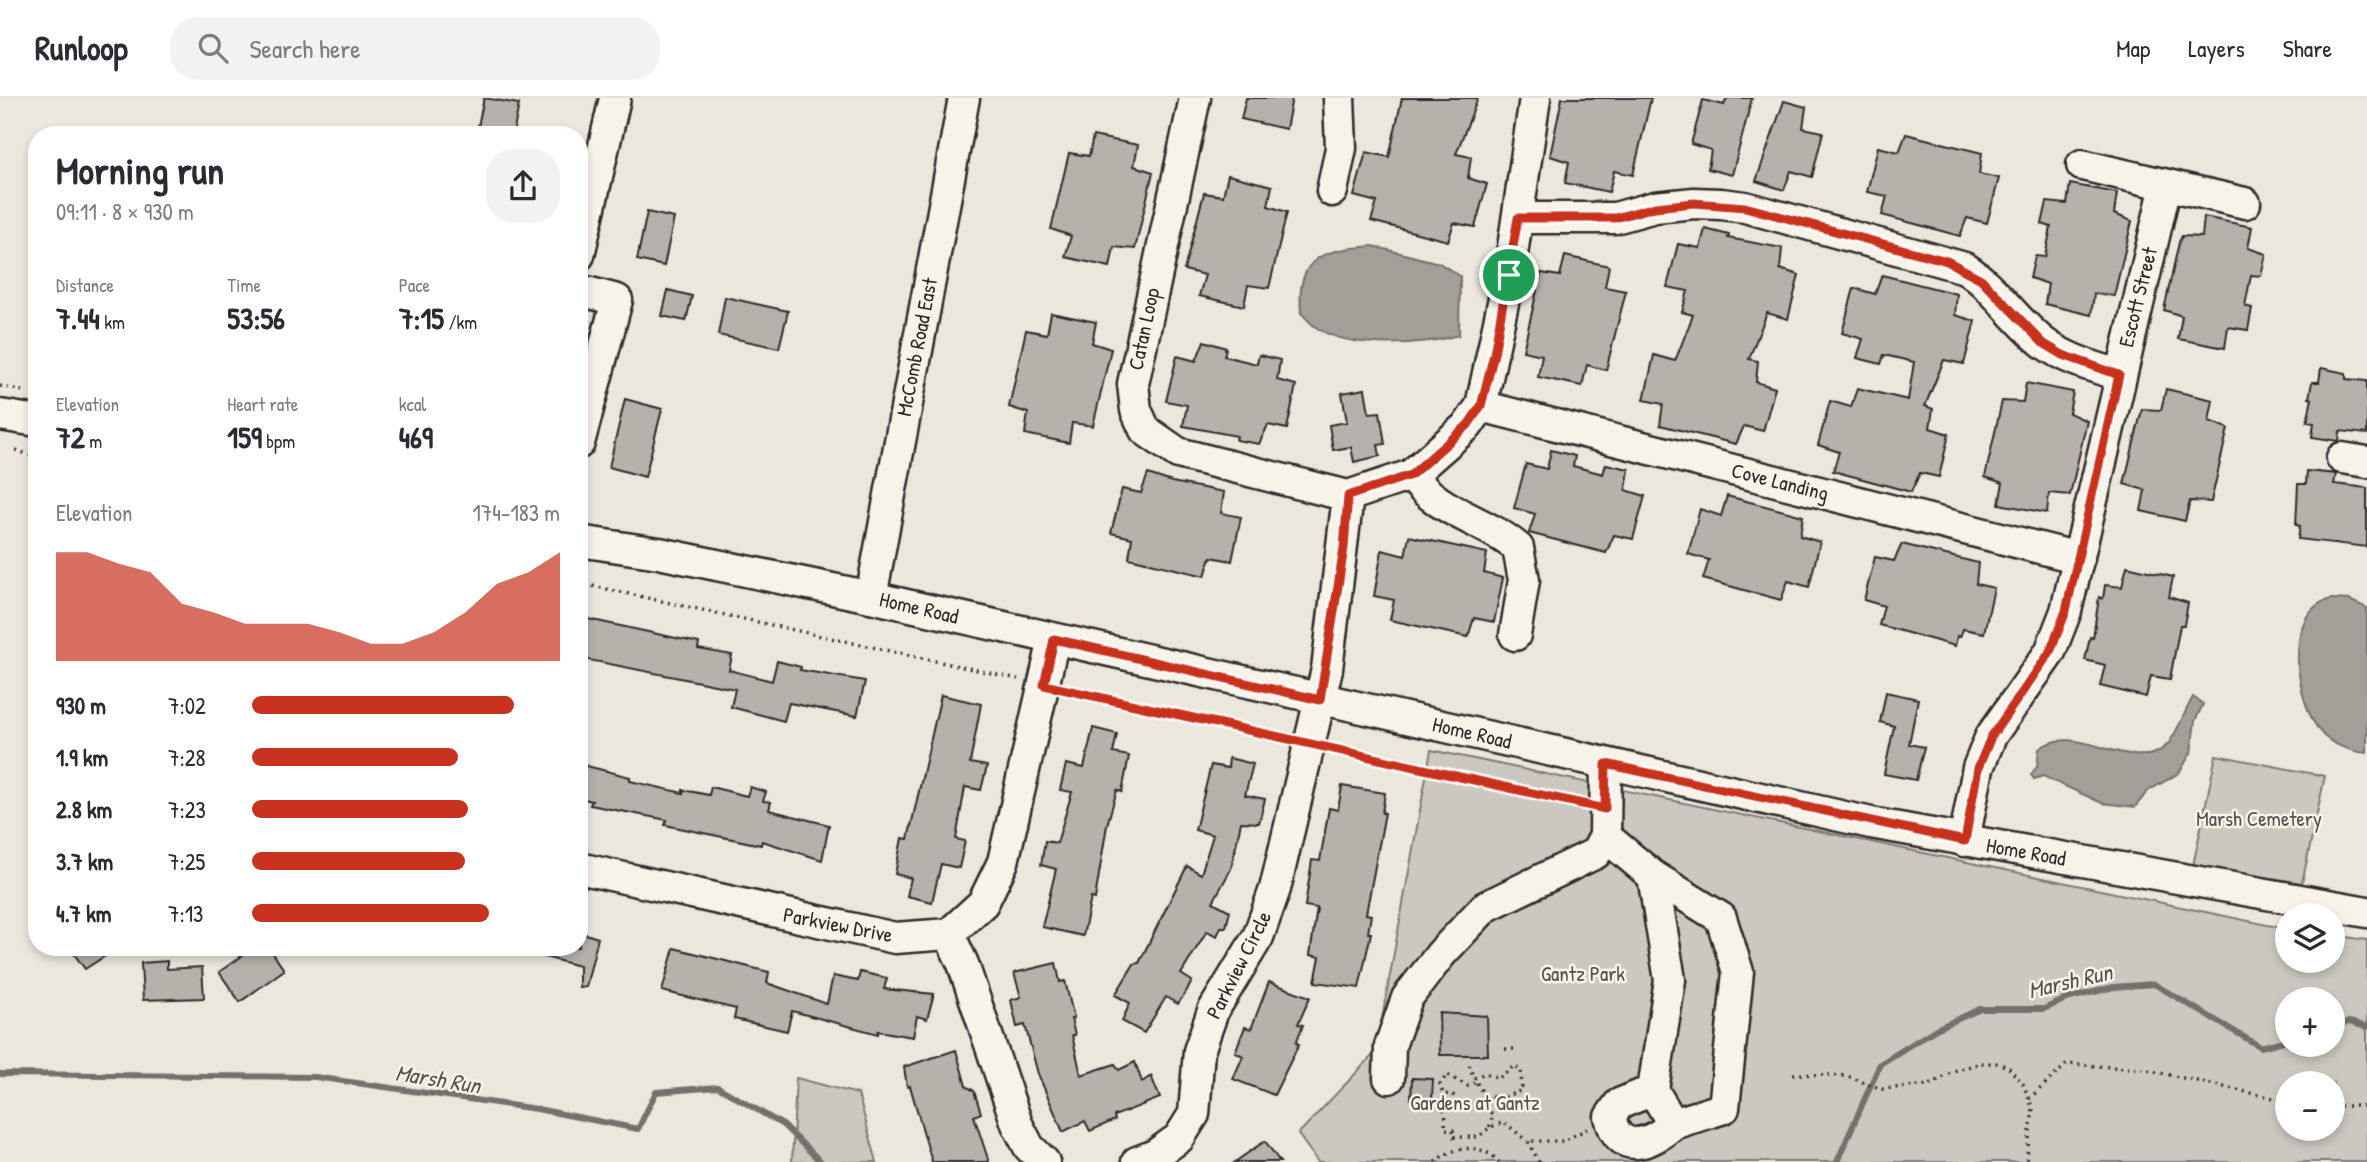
<!DOCTYPE html>
<meta charset="utf-8">
<style>
:root{--surface:#fff;--page:#f2f2f3;--text:#2b2b33;--muted:#7c7c81;--line:#e1e1e2;--accent:#c8321e}
body{margin:0;font-family:"Patrick Hand",sans-serif;background:var(--page);color:var(--text);height:100vh;display:flex;flex-direction:column;font-size:26px;white-space:nowrap}
*{box-sizing:border-box;margin:0}
p{font-size:23px;color:var(--muted)}
.icon{flex:none;width:38px;height:38px;fill:none;stroke:currentColor;stroke-width:2;stroke-linecap:round;stroke-linejoin:round}
.map{position:relative;flex:1;overflow:hidden}
.details{position:absolute;left:28px;top:28px;width:560px;height:830px;display:flex;flex-direction:column;background:var(--surface);border-radius:28px;box-shadow:0 4px 10px #0003}
.details>*{flex:none}
.fabs{position:absolute;left:2275px;top:805px;display:grid;gap:14px}
.fabs a{display:grid;place-items:center;width:70px;height:70px;border-radius:50%;background:var(--surface);box-shadow:0 4px 10px #0003;font-size:35px}
.pin{position:absolute;display:grid;place-items:center;width:60px;height:60px;color:#fff;margin:-30px;border:4px solid #fff;border-radius:50%;box-shadow:0 2px 7px #0007}
.round{display:grid;place-items:center;flex:none;width:74px;height:74px;border-radius:28px;background:var(--page)}
.overview{display:flex;align-items:center;justify-content:space-between;height:119px;padding:0 28px}
h1{font-size:38px;font-weight:800;line-height:52px}
.metrics{display:grid;grid-template-columns:repeat(3,1fr);gap:10px;height:119px;padding:7px 28px}
.metrics div{display:grid;align-content:center}
.metrics b{font-size:30px;font-weight:800}
.metrics small{font-size:19px;font-weight:400}
.metrics p{font-size:19px}
.chart{height:196px;padding:14px 28px}
.chart p{display:flex;justify-content:space-between}
.chart svg{width:100%;height:126px;margin-top:7px;fill:var(--accent);opacity:.7}
ul{padding:0 28px;list-style:none;font-size:23px}
li{display:grid;grid-template-columns:112px 84px 1fr;align-items:center;height:52px}
li i{height:18px;border-radius:9px;background:var(--accent)}
header{display:flex;align-items:center;gap:42px;box-sizing:border-box;height:98px;padding:0 35px;background:var(--surface);border-bottom:2px solid var(--line)}
header strong{font-size:33px}
nav{display:flex;gap:38px;margin-inline-start:auto;font-size:24px}
.search{width:490px;height:63px;background:var(--page);display:flex;align-items:center;gap:18px;box-sizing:border-box;padding:0 24px;border-radius:28px;color:var(--muted);font-size:26px}
.map>svg:first-child{display:block}
.green{fill:#cbc8bf;stroke:#7b7a75;stroke-width:2;fill-rule:evenodd}
.water{fill:#a29f98;stroke:#72716c;stroke-width:2}
.lines{fill:none;stroke-linecap:round;stroke-linejoin:round}
.stream{stroke:#72716c;stroke-width:6}
.building{fill:#b5b2ab;stroke:#2b2b2b;stroke-width:2}
.minor-casing{stroke:#2b2b2b;stroke-width:35}
.path{stroke:#2b2b2b;stroke-width:3.5;stroke-dasharray:2 5;stroke-linecap:butt}
.minor{stroke:#f7f3e8;stroke-width:30}
.route-casing{stroke:#fff;stroke-width:14}
.route{stroke:#c8321e;stroke-width:9}
.labels{text-anchor:middle;stroke-width:5;stroke-linejoin:round;paint-order:stroke}
.street-label{font-size:21px;fill:#2b2b2b;stroke:#f7f3e8}
.park-label{font-size:21px;fill:#535250;stroke:#f7f3e8}
.water-label{font-size:23px;font-style:italic;fill:#555451;stroke:#f7f3e8}
</style>
<header>
<strong>Runloop</strong>
<div class="search"><svg class="icon" aria-label="search" viewBox="0 0 24 24"><circle cx="10" cy="10" r="6"/><path d="M15 15l6 6"/></svg>Search here</div>
<nav><a>Map</a><a>Layers</a><a>Share</a></nav>
</header>
<div class="map">
<svg width="2367" height="1064" viewBox="0 0 2367 1064">
<rect width="100%" height="100%" fill="#ebe7dd"/>
<filter id="ink" filterUnits="userSpaceOnUse"><feTurbulence type="fractalNoise" baseFrequency=".0143" numOctaves="2"/><feDisplacementMap in="SourceGraphic" scale="14" xChannelSelector="R" yChannelSelector="G"/><feConvolveMatrix kernelMatrix="1 2 1 2 8 2 1 2 1" color-interpolation-filters="sRGB"/></filter>
<g filter="url(#ink)">
<g class="green">
<path d="M 1431,652 L 2287,831 L 2287,863 L 2333,863 L 2333,837 L 2367,842 L 2367,1064 L 1318,1064 L 1298,1036 L 1376,954 ZM 2287,901 L 2333,901 L 2333,947 L 2287,947 ZM 2287,985 L 2333,985 L 2333,1031 L 2287,1031 Z"/>
<path d="M 2216,657 L 2325,678 L 2302,785 L 2193,768 Z"/>
<path d="M 796,980 L 858,996 L 877,1064 L 792,1064 Z"/>
</g>
<g class="water">
<path d="M 1373,148 L 1439,165 L 1460,178 L 1459,237 C 1423,247 1349,252 1317,230 C 1311,226 1306,220 1301,215 C 1296,157 1323,152 1373,148 Z"/>
<path d="M 2332,501 L 2349,502 L 2367,510 L 2367,655 C 2353,654 2333,647 2323,637 C 2295,608 2281,510 2332,501 Z"/>
<path d="M 2193,599 L 2203,606 L 2195,623 L 2191,655 L 2179,675 L 2148,693 L 2135,709 L 2102,705 L 2043,678 L 2034,681 L 2031,677 L 2037,668 L 2039,651 C 2075,621 2136,680 2167,647 C 2174,641 2186,611 2193,599 Z"/>
</g>
<g class="lines">
<g class="stream">
<path d="M 2333,929 L 2349,924 L 2367,929"/>
<path d="M 0,976 L 315,979 L 537,1011 L 638,1031 L 656,994 L 718,989 L 783,1027 L 821,1064"/>
<path d="M 1837,1064 L 1880,966 L 1936,931 L 1980,911 L 2044,911 L 2066,901 L 2114,889 L 2154,886 L 2261,949 L 2287,942"/>
</g>
</g>
<g class="building">
<path d="M 484,0 L 519,6 L 513,37 L 477,33 Z"/>
<path d="M 1246,0 L 1292,0 L 1286,31 L 1241,21 Z"/>
<path d="M 1402,0 L 1478,0 L 1456,56 L 1471,59 L 1468,80 L 1487,86 L 1475,129 L 1454,125 L 1448,143 L 1371,123 L 1377,104 L 1354,98 L 1366,54 L 1389,59 Z"/>
<path d="M 1562,0 L 1651,0 L 1633,77 L 1614,73 L 1609,94 L 1565,85 L 1569,64 L 1550,58 Z"/>
<path d="M 1727,0 L 1752,0 L 1732,77 L 1708,71 L 1711,52 L 1691,46 L 1703,2 L 1724,7 Z"/>
<path d="M 1784,3 L 1806,9 L 1803,30 L 1823,34 L 1812,79 L 1791,73 L 1784,92 L 1756,83 Z"/>
<path d="M 1906,36 L 1982,55 L 1979,76 L 1999,80 L 1987,125 L 1967,120 L 1960,138 L 1882,117 L 1887,98 L 1867,94 L 1878,49 L 1899,54 Z"/>
<path d="M 1093,38 L 1138,47 L 1134,68 L 1153,74 L 1135,151 L 1114,149 L 1110,169 L 1065,159 L 1071,138 L 1051,131 L 1069,55 L 1089,58 Z"/>
<path d="M 1228,77 L 1272,88 L 1268,108 L 1287,114 L 1269,190 L 1248,187 L 1244,208 L 1199,198 L 1205,177 L 1184,172 L 1204,95 L 1223,98 Z"/>
<path d="M 2070,86 L 2117,95 L 2114,116 L 2132,123 L 2114,198 L 2094,196 L 2091,217 L 2045,206 L 2048,186 L 2030,180 L 2035,158 L 2045,159 L 2051,129 L 2042,126 L 2047,104 L 2067,106 Z"/>
<path d="M 647,114 L 674,120 L 664,168 L 637,162 Z"/>
<path d="M 2204,119 L 2252,129 L 2248,150 L 2266,156 L 2261,178 L 2251,177 L 2245,208 L 2252,210 L 2248,232 L 2228,229 L 2225,250 L 2178,241 L 2182,218 L 2164,212 L 2179,144 L 2182,138 L 2202,139 Z"/>
<path d="M 1705,131 L 1729,137 L 1728,140 L 1782,150 L 1780,171 L 1799,177 L 1788,221 L 1767,215 L 1749,261 L 1758,263 L 1756,284 L 1775,290 L 1763,333 L 1744,328 L 1736,346 L 1660,327 L 1663,306 L 1644,302 L 1654,257 L 1675,263 L 1693,217 L 1682,214 L 1688,193 L 1667,189 L 1678,146 L 1700,150 Z"/>
<path d="M 1565,158 L 1609,168 L 1605,189 L 1626,193 L 1606,272 L 1587,267 L 1582,288 L 1538,279 L 1542,257 L 1523,253 L 1541,175 L 1560,178 Z"/>
<path d="M 1882,177 L 1957,196 L 1955,217 L 1975,223 L 1964,266 L 1944,262 L 1925,308 L 1933,311 L 1930,330 L 1949,336 L 1939,379 L 1920,375 L 1911,394 L 1833,373 L 1839,354 L 1818,347 L 1830,303 L 1851,309 L 1857,290 L 1908,302 L 1914,264 L 1884,257 L 1881,266 L 1857,260 L 1863,241 L 1842,235 L 1854,190 L 1875,196 Z"/>
<path d="M 668,192 L 692,198 L 686,223 L 662,218 Z"/>
<path d="M 725,199 L 788,213 L 779,250 L 718,237 Z"/>
<path d="M 1051,215 L 1096,224 L 1092,245 L 1111,251 L 1093,328 L 1072,325 L 1069,345 L 1025,336 L 1028,315 L 1009,309 L 1026,232 L 1047,236 Z"/>
<path d="M 1204,243 L 1226,250 L 1224,258 L 1257,266 L 1259,257 L 1280,262 L 1277,282 L 1296,287 L 1287,331 L 1268,327 L 1259,346 L 1236,342 L 1237,338 L 1183,328 L 1187,307 L 1166,303 L 1177,258 L 1196,263 Z"/>
<path d="M 2321,270 L 2346,275 L 2346,281 L 2367,283 L 2367,336 L 2340,333 L 2339,343 L 2312,339 L 2314,325 L 2307,324 L 2312,301 L 2309,300 L 2312,284 L 2319,284 Z"/>
<path d="M 2026,285 L 2073,294 L 2069,315 L 2087,323 L 2070,397 L 2049,395 L 2047,415 L 1999,406 L 2003,385 L 1985,379 L 2002,303 L 2023,304 Z"/>
<path d="M 1365,291 L 1369,315 L 1380,314 L 1385,346 L 1378,347 L 1380,358 L 1354,364 L 1351,349 L 1333,352 L 1329,327 L 1347,324 L 1342,295 Z"/>
<path d="M 2166,291 L 2213,302 L 2209,323 L 2228,330 L 2211,404 L 2190,403 L 2185,423 L 2141,413 L 2145,392 L 2124,386 L 2142,311 L 2161,312 Z"/>
<path d="M 625,301 L 662,311 L 645,379 L 609,369 Z"/>
<path d="M 1551,352 L 1575,358 L 1573,368 L 1603,376 L 1606,366 L 1629,371 L 1626,392 L 1645,398 L 1633,441 L 1614,437 L 1606,455 L 1529,435 L 1535,416 L 1514,410 L 1526,366 L 1547,371 Z"/>
<path d="M 2307,373 L 2336,376 L 2334,386 L 2367,390 L 2367,449 L 2298,441 L 2300,428 L 2296,427 L 2298,386 L 2306,386 Z"/>
<path d="M 1148,376 L 1172,384 L 1224,394 L 1221,415 L 1241,419 L 1232,463 L 1211,459 L 1205,478 L 1129,460 L 1132,440 L 1111,435 L 1122,391 L 1141,395 Z"/>
<path d="M 1727,398 L 1803,418 L 1800,438 L 1820,444 L 1809,489 L 1788,483 L 1781,502 L 1703,481 L 1709,462 L 1688,456 L 1700,411 L 1721,418 Z"/>
<path d="M 1409,438 L 1487,455 L 1484,475 L 1503,480 L 1494,524 L 1474,520 L 1468,539 L 1390,522 L 1394,502 L 1374,498 L 1382,452 L 1405,458 Z"/>
<path d="M 1902,446 L 1978,465 L 1976,486 L 1994,490 L 1984,535 L 1963,531 L 1960,539 L 1957,538 L 1955,548 L 1879,527 L 1884,508 L 1864,502 L 1875,459 L 1894,463 Z"/>
<path d="M 2127,468 L 2173,479 L 2169,499 L 2188,505 L 2184,527 L 2180,527 L 2170,581 L 2151,578 L 2146,599 L 2100,588 L 2105,567 L 2085,562 L 2090,539 L 2093,540 L 2099,499 L 2103,501 L 2105,487 L 2122,489 Z"/>
<path d="M 579,519 L 699,545 L 698,551 L 732,557 L 729,572 L 772,583 L 777,563 L 801,569 L 800,572 L 865,583 L 857,618 L 789,605 L 784,623 L 731,609 L 735,591 L 579,560 Z"/>
<path d="M 1886,594 L 1918,601 L 1909,646 L 1924,649 L 1916,682 L 1884,676 L 1894,628 L 1880,624 Z"/>
<path d="M 941,597 L 981,606 L 970,665 L 987,668 L 981,692 L 965,689 L 956,741 L 965,743 L 959,770 L 941,766 L 932,804 L 907,798 L 911,780 L 895,776 L 902,740 L 908,741 Z"/>
<path d="M 1093,630 L 1117,636 L 1113,655 L 1129,658 L 1122,694 L 1117,692 L 1107,727 L 1095,801 L 1091,800 L 1083,838 L 1042,829 L 1056,771 L 1041,767 L 1045,743 L 1057,745 L 1072,694 L 1060,692 L 1066,666 L 1084,670 Z"/>
<path d="M 1229,660 L 1253,666 L 1245,697 L 1265,701 L 1259,725 L 1241,724 L 1231,771 L 1213,804 L 1230,813 L 1226,829 L 1221,829 L 1217,838 L 1207,833 L 1181,876 L 1192,883 L 1189,889 L 1178,906 L 1166,899 L 1144,935 L 1122,923 L 1130,905 L 1115,897 L 1134,866 L 1139,865 L 1187,768 L 1201,776 L 1213,737 L 1195,732 L 1211,667 L 1228,670 Z"/>
<path d="M 579,666 L 630,679 L 630,683 L 683,695 L 683,692 L 709,697 L 711,689 L 747,698 L 750,689 L 766,694 L 763,703 L 771,704 L 769,712 L 829,727 L 822,762 L 762,743 L 761,747 L 665,727 L 667,722 L 590,707 L 592,703 L 579,700 Z"/>
<path d="M 1342,688 L 1385,695 L 1382,715 L 1385,715 L 1366,816 L 1371,817 L 1368,835 L 1371,835 L 1359,890 L 1315,884 L 1320,859 L 1310,857 L 1317,810 L 1305,808 L 1312,762 L 1320,763 L 1329,710 L 1338,712 Z"/>
<path d="M 579,834 L 598,840 L 586,889 L 579,889 L 579,868 L 529,855 L 529,849 L 579,849 Z"/>
<path d="M 69,849 L 119,849 L 85,871 Z"/>
<path d="M 255,849 L 269,849 L 284,872 L 240,904 L 219,874 Z"/>
<path d="M 674,850 L 769,874 L 767,885 L 827,906 L 833,878 L 858,883 L 860,874 L 887,880 L 884,891 L 934,896 L 927,921 L 917,918 L 913,939 L 878,933 L 878,936 L 792,913 L 787,933 L 734,921 L 736,911 L 662,893 Z"/>
<path d="M 167,863 L 167,871 L 202,869 L 204,900 L 143,902 L 141,865 Z"/>
<path d="M 1056,865 L 1060,884 L 1065,883 L 1074,920 L 1071,921 L 1075,937 L 1072,937 L 1081,977 L 1115,966 L 1119,972 L 1135,964 L 1142,984 L 1151,978 L 1160,1000 L 1114,1018 L 1115,1022 L 1090,1033 L 1085,1023 L 1063,1034 L 1038,976 L 1025,927 L 1017,929 L 1011,902 L 1021,899 L 1014,875 Z"/>
<path d="M 1269,884 L 1310,899 L 1298,926 L 1303,927 L 1296,945 L 1299,946 L 1274,997 L 1233,981 L 1243,958 L 1235,954 L 1245,929 L 1251,931 Z"/>
<path d="M 1439,915 L 1487,918 L 1488,957 L 1440,957 Z"/>
<path d="M 956,952 L 966,988 L 974,993 L 981,1015 L 974,1018 L 989,1064 L 932,1064 L 910,988 L 907,989 L 904,969 Z"/>
<path d="M 1412,980 L 1433,981 L 1432,1001 L 1411,1001 Z"/>
<path d="M 1265,1043 L 1280,1064 L 1235,1064 Z"/>
</g>
<g class="lines">
<defs>
<g id="minor">
<path d="M 1195,0 L 1133,286 L 1136,312 L 1145,332 L 1178,355 L 1348,398 L 1411,377 L 1468,327 L 1481,308 L 1509,177 L 1535,0"/>
<path d="M 2082,67 L 2245,105"/>
<path d="M 1332,93 L 1341,50 L 1339,0"/>
<path d="M 1518,120 L 1615,120 L 1655,109 L 1694,105 L 1721,106 L 1745,109 L 1965,170 C 1996,190 2015,223 2044,245 C 2065,261 2094,269 2119,277"/>
<path d="M 579,157 L 615,0"/>
<path d="M 579,192 L 617,202 L 579,345"/>
<path d="M 1481,308 L 2079,460"/>
<path d="M 0,317 L 37,323"/>
<path d="M 2342,360 L 2367,364"/>
<path d="M 1411,377 C 1438,415 1484,421 1518,450 L 1524,482 L 1515,537"/>
<path d="M 579,443 L 659,455 L 871,499 L 1871,725 L 2367,814"/>
<path d="M 871,499 L 964,0"/>
<path d="M 1605,738 L 1653,778 L 1670,882 L 1653,992 L 1673,1026 L 1724,1010 L 1738,874 L 1721,820 L 1653,778"/>
<path d="M 1964,743 L 1978,670 L 1991,638 L 2050,554 L 2066,513 L 2166,87"/>
<path d="M 579,770 L 895,840 L 949,836 L 983,805 L 1003,764 L 1054,541"/>
<path d="M 949,836 L 963,866 L 1017,1026 L 1029,1049 L 1044,1064"/>
<path d="M 1389,980 L 1390,948 L 1407,900 L 1441,856 L 1485,809 L 1596,755 L 1605,738 L 1606,666"/>
<path d="M 1653,992 L 1619,1006 L 1610,1019 C 1619,1059 1651,1046 1673,1026"/>
<path d="M 1137,1064 L 1155,1057 L 1179,1040 L 1194,1016 L 1199,953 L 1213,913 L 1258,839 L 1275,791 L 1327,571 L 1348,398"/>
</g>
</defs>
<use href="#minor" class="minor-casing"/>
<g class="path">
<path d="M 0,288 L 22,293"/>
<path d="M 16,352 L 37,360"/>
<path d="M 579,485 L 1018,581"/>
<path d="M 1067,592 L 1285,641"/>
<path d="M 1333,651 L 1582,706"/>
<path d="M 1505,951 L 1516,951"/>
<path d="M 1469,967 L 1474,980 L 1485,975 L 1499,980 L 1514,968 L 1521,972 L 1522,992 L 1502,1000 L 1484,997 L 1474,980"/>
<path d="M 1793,976 L 1847,978 L 1882,991 L 1930,987 L 1954,973 L 1981,965 L 1998,965 L 2009,970 L 2023,986 L 2033,1011 L 2026,1064"/>
<path d="M 1484,997 L 1482,1006 L 1493,1017 L 1489,1030 L 1504,1024 L 1527,1043"/>
<path d="M 2029,1001 L 2067,966 L 2143,971 L 2287,1003"/>
<path d="M 1432,1003 L 1444,1012 L 1455,1006 L 1453,997 L 1443,996 L 1440,986 L 1447,977 L 1468,988 L 1476,984"/>
<path d="M 2333,1008 L 2367,1008"/>
<path d="M 1446,1011 L 1445,1031 L 1453,1032 L 1454,1039 L 1478,1039 L 1489,1030"/>
<path d="M 1435,1064 C 1453,1048 1481,1044 1499,1064"/>
<path d="M 1539,1064 L 1528,1043 L 1563,1043 L 1587,1031"/>
</g>
<use href="#minor" class="minor"/>
</g>
</g>
<g class="lines" filter="url(#ink)">
<defs>
<path id="route" d="M 1694,105 L 1745,109 L 1947,163 L 1981,181 L 2043,245 L 2063,257 L 2119,277 L 2066,513 L 2050,554 L 1991,639 L 1978,670 L 1965,743 L 1606,666 L 1605,711 L 1044,587 L 1054,541 L 1320,602 L 1344,450 L 1348,398 L 1411,377 L 1468,327 L 1481,308 L 1494,256 L 1518,120 L 1615,120 L 1655,109 Z"/>
</defs>
<use href="#route" class="route-casing"/>
<use href="#route" class="route"/>
</g>
<g class="labels">
<g class="street-label">
<text transform="translate(2138 199) rotate(-76)" y="7">Escott Street</text>
<text transform="translate(1144 231) rotate(-78)" y="7">Catan Loop</text>
<text transform="translate(917 249) rotate(-79)" y="7">McComb Road East</text>
<text transform="translate(1780 384) rotate(14)" y="7">Cove Landing</text>
<text transform="translate(919 510) rotate(13)" y="7">Home Road</text>
<text transform="translate(1472 635) rotate(13)" y="7">Home Road</text>
<text transform="translate(2026 754) rotate(10)" y="7">Home Road</text>
<text transform="translate(838 827) rotate(11)" y="7">Parkview Drive</text>
<text transform="translate(1239 867) rotate(-63)" y="7">Parkview Circle</text>
</g>
<g class="park-label">
<text x="2259" y="728">Marsh Cemetery</text>
<text x="1583" y="883">Gantz Park</text>
<text x="1475" y="1012">Gardens at Gantz</text>
</g>
<g class="water-label">
<text transform="translate(2070 883) rotate(-13)" y="8">Marsh Run</text>
<text transform="translate(438 981) rotate(9)" y="8">Marsh Run</text>
</g>
</g>
</svg>
<div class="fabs">
<a><svg class="icon" aria-label="layers" viewBox="0 0 24 24"><path d="M12 4l9 5-9 5-9-5zM3 14l9 5 9-5"/></svg></a>
<a>+</a>
<a>−</a>
</div>
<div class="pin" style="left:1509px;top:177px;background:#1e9e55"><svg class="icon" aria-label="arrive" viewBox="0 0 24 24"><path d="M6 21V4h12l-3 4 3 4H6"/></svg></div>
<section class="details">
<div class="overview"><div><h1>Morning run</h1><p>09:11 · 8 × 930 m</p></div><a class="round"><svg class="icon" aria-label="share" viewBox="0 0 24 24"><path d="M12 15V3M7 8l5-5 5 5M5 13v7h14v-7"/></svg></a></div>
<div class="metrics">
<div><p>Distance</p><b>7.44<small> km</small></b></div>
<div><p>Time</p><b>53:56</b></div>
<div><p>Pace</p><b>7:15<small> /km</small></b></div>
</div>
<div class="metrics">
<div><p>Elevation</p><b>72<small> m</small></b></div>
<div><p>Heart rate</p><b>159<small> bpm</small></b></div>
<div><p>kcal</p><b>469</b></div>
</div>
<div class="chart"><p><span>Elevation</span>174–183 m</p>
<svg viewBox="0 0 160 44" preserveAspectRatio="none"><path d="M0 44V6L10 6L20 10L30 13L40 24L50 27L60 31L70 31L80 31L90 34L100 38L110 38L120 34L130 27L140 17L150 13L160 6V44z"/></svg>
</div>
<ul>
<li><b>930 m</b>7:02<i style="width:85%"></i></li>
<li><b>1.9 km</b>7:28<i style="width:67%"></i></li>
<li><b>2.8 km</b>7:23<i style="width:70%"></i></li>
<li><b>3.7 km</b>7:25<i style="width:69%"></i></li>
<li><b>4.7 km</b>7:13<i style="width:77%"></i></li>
</ul>
</section>
</div>
